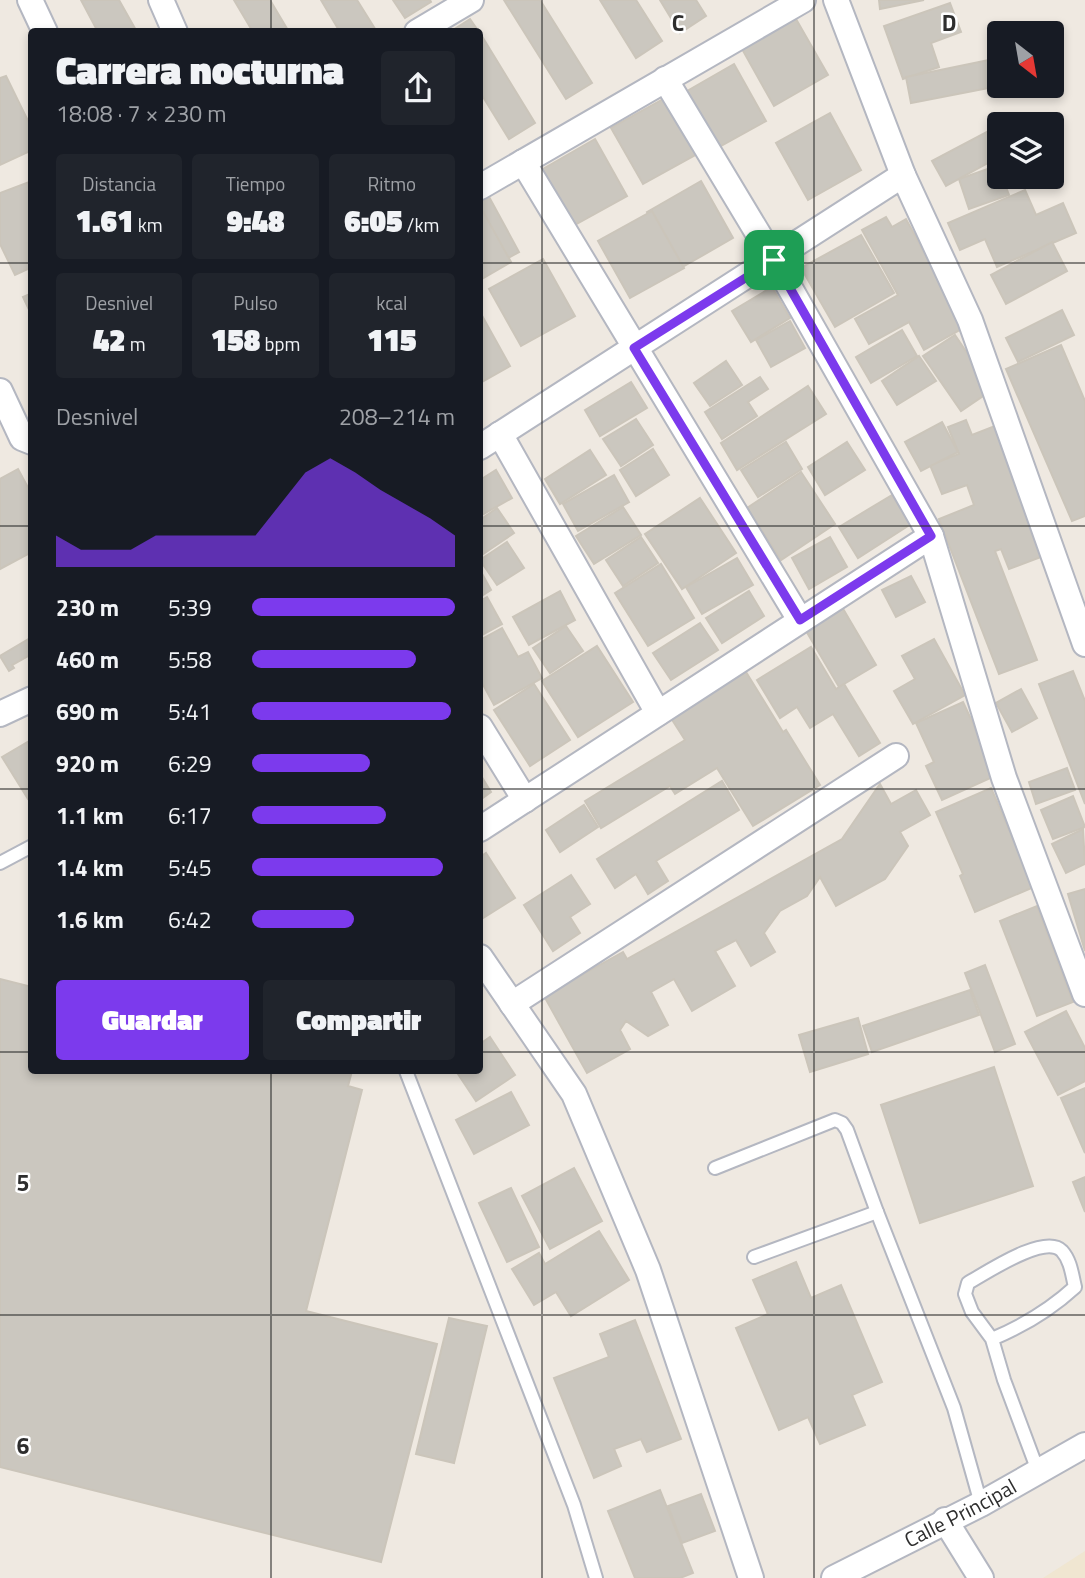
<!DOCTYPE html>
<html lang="es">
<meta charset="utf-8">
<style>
:root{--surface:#171b24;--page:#20242c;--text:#f1f3f6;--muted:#9ea1a6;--accent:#7c3aed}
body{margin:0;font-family:"Titillium Web",sans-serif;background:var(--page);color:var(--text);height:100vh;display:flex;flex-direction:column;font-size:26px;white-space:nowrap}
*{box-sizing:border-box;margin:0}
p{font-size:23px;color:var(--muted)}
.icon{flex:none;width:38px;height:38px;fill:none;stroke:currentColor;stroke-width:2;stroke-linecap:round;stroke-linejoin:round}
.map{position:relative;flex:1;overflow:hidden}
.side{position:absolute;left:28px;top:28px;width:455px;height:1046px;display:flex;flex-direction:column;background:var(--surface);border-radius:7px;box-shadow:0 4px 10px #0003}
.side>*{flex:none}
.needle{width:46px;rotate:149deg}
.controls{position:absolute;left:987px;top:21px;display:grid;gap:14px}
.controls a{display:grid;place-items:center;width:77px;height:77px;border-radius:7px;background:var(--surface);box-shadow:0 4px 10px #0003;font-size:35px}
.pin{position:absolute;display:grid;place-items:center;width:60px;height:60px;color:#fff;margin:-30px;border-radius:14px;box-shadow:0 4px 10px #0006}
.round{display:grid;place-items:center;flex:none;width:74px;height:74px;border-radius:7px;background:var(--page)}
.headline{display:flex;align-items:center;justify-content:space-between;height:119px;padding:0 28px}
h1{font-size:38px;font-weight:800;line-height:52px}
.stats{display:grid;grid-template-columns:repeat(3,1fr);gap:10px;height:119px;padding:7px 28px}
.stats div{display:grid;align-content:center;border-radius:7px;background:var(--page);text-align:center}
.stats b{font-size:30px;font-weight:800}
.stats small{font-size:19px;font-weight:400}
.stats p{font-size:19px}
.chart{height:196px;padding:14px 28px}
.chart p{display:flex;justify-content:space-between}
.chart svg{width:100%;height:126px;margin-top:7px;fill:var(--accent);opacity:.7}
.cta{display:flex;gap:14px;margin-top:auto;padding:14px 28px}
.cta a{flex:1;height:80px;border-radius:7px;background:var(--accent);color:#fff;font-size:28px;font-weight:800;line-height:80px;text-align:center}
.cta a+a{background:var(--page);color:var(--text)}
ul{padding:0 28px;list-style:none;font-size:23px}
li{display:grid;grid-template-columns:112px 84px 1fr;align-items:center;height:52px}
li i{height:18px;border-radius:9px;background:var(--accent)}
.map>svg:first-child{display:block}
.education{fill:#f0e6d1}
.building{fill:#cbc7bf;stroke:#cbc5ba;stroke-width:2}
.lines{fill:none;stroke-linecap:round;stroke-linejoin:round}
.lane-casing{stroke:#b4b7c1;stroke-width:16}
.street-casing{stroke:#b4b7c1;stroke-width:28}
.lane{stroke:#fff;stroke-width:12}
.street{stroke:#fff;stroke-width:24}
.route-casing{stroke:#fff;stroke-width:14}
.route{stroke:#7c3aed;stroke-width:9}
.grid{fill:none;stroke:#2e2e2e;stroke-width:2;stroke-opacity:0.55}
.labels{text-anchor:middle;stroke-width:5;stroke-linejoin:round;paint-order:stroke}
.street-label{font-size:21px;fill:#2e2e2e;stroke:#fff}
.grid-label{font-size:23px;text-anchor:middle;font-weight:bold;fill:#2e2e2e;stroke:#fff;stroke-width:5;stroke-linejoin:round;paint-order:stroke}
</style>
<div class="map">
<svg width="1085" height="1578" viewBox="0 0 1085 1578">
<rect width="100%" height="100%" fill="#efe9e1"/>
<path class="education" d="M 1085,1551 L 1085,1578 L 1043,1578 Z"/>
<g class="building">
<path d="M 81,0 L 119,0 L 137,32 L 98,32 Z"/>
<path d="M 234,0 L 270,0 L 289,32 L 253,32 Z"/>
<path d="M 321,0 L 357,0 L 377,32 L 340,32 Z"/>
<path d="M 393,0 L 430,0 L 431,2 L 405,18 Z"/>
<path d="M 504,0 L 540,0 L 592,83 L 566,99 Z"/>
<path d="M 600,0 L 636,0 L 662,41 L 636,58 Z"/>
<path d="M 660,0 L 696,0 L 706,16 L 680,33 Z"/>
<path d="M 879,0 L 924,0 L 880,9 Z"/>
<path d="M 950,3 L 961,32 L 931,43 L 939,67 L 903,79 L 884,26 Z"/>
<path d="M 470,19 L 479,32 L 450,32 Z"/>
<path d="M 796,19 L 828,75 L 774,106 L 742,49 Z"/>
<path d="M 480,33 L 535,123 L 509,139 L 480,92 Z"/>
<path d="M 989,60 L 994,87 L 911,103 L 906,77 Z"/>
<path d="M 734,64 L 766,121 L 712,151 L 680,95 Z"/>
<path d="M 6,76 L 32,129 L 32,150 L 0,165 L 0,78 Z"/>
<path d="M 665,98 L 697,154 L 643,184 L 611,128 Z"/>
<path d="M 830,113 L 861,170 L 808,200 L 776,143 Z"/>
<path d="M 996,127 L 999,133 L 999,157 L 946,186 L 932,161 Z"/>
<path d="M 595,139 L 627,196 L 573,226 L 541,170 Z"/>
<path d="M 999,165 L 999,177 L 1002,177 L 1009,195 L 969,209 L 959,179 Z"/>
<path d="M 32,181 L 32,267 L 15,275 L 0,244 L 0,193 Z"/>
<path d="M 701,181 L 733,238 L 679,269 L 647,212 Z"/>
<path d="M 1025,190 L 1036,215 L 1063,203 L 1076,233 L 997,267 L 985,239 L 960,250 L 948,223 Z"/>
<path d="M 488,195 L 519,252 L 480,274 L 480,200 Z"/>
<path d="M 480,206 L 511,262 L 480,280 Z"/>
<path d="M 652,211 L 684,268 L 630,298 L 598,241 Z"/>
<path d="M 886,217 L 892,227 L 906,219 L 965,327 L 924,350 L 909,322 L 869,344 L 855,319 L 898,295 L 862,230 Z"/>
<path d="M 861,235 L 894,293 L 835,327 L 801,268 Z"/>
<path d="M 1052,242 L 1067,271 L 1006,304 L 991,275 Z"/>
<path d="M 543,259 L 575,316 L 521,346 L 489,289 Z"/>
<path d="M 772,287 L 790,318 L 751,342 L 732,311 Z"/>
<path d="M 32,293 L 32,316 L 23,297 Z"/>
<path d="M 1062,310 L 1074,335 L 1018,362 L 1006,338 Z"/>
<path d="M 480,312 L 510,366 L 480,383 Z"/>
<path d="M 790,321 L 805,348 L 771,367 L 756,340 Z"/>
<path d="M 902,330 L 917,356 L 871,383 L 856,357 Z"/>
<path d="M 955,335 L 992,390 L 961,411 L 923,356 Z"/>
<path d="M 1061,345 L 1085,401 L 1085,516 L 1072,521 L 1006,369 Z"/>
<path d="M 919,356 L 936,381 L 897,405 L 882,381 Z"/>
<path d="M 726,361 L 742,385 L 710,406 L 694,383 Z"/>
<path d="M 760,377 L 768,389 L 748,402 L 757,416 L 722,439 L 705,412 Z"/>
<path d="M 631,382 L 647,408 L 600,436 L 585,410 Z"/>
<path d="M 808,386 L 826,414 L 737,470 L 721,443 Z"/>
<path d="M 636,419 L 653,445 L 621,466 L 603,439 Z"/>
<path d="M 966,420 L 972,435 L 1000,424 L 1049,554 L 1009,569 L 1001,549 L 995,551 L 1037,660 L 999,674 L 939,519 L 974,505 L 967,485 L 942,494 L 930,465 L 959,454 L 948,427 Z"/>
<path d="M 942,422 L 958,452 L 921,471 L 905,442 Z"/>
<path d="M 786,442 L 802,469 L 758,497 L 741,470 Z"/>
<path d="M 847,442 L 865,470 L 825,495 L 808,467 Z"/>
<path d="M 653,449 L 669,475 L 636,496 L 620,470 Z"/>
<path d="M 590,450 L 606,475 L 560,504 L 545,479 Z"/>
<path d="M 18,469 L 32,495 L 32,552 L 0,569 L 0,479 Z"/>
<path d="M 496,470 L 512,498 L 480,516 L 480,480 Z"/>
<path d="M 801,472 L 835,524 L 781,560 L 747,508 Z"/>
<path d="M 614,475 L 629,502 L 578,531 L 563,504 Z"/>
<path d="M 892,495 L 911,524 L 858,558 L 839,527 Z"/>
<path d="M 700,498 L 736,553 L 682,589 L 645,534 Z"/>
<path d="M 623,507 L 641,535 L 594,564 L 576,536 Z"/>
<path d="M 497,508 L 514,533 L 480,556 L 480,520 Z"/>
<path d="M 641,537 L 658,563 L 623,586 L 606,560 Z"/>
<path d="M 830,537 L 847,567 L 809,589 L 792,558 Z"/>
<path d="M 507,542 L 524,568 L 497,585 L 480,560 Z"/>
<path d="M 737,558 L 753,585 L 702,614 L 686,587 Z"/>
<path d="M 661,564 L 694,618 L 648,646 L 615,593 Z"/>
<path d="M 480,570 L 491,590 L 480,597 Z"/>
<path d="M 911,576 L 925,602 L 896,617 L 882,590 Z"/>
<path d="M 560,591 L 575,620 L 529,645 L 513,617 Z"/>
<path d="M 749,591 L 764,616 L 722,643 L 706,618 Z"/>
<path d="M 487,597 L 502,624 L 480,636 L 480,601 Z"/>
<path d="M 842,607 L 876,665 L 839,687 L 805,629 Z"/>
<path d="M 700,623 L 718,650 L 671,680 L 653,653 Z"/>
<path d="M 566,626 L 583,651 L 550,673 L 533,648 Z"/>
<path d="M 502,628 L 518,657 L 528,652 L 542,678 L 494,705 L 480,679 L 480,640 Z"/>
<path d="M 32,637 L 32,654 L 12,665 L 14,668 L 9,671 L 0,656 Z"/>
<path d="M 934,639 L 965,695 L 913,724 L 894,691 L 915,679 L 902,656 Z"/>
<path d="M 597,646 L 633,702 L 578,737 L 542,681 Z"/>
<path d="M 811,647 L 836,689 L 844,684 L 880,743 L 859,756 L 833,714 L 810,728 L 797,707 L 780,718 L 757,680 Z"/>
<path d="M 1073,671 L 1085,701 L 1085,804 L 1039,684 Z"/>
<path d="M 746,672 L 783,732 L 786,730 L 820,785 L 753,826 L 717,768 L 675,794 L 670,786 L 601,828 L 585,801 L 685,740 L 671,718 Z"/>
<path d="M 534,684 L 570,740 L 530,766 L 494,710 Z"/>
<path d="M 1021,689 L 1037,718 L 1012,732 L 996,703 Z"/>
<path d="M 963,702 L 997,775 L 942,800 L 926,766 L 934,762 L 916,723 Z"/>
<path d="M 31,740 L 32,797 L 28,799 L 2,757 Z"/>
<path d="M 1067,768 L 1075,790 L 1036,804 L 1029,782 Z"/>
<path d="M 480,774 L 491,792 L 480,800 Z"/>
<path d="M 722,781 L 739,810 L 656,861 L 668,881 L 648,894 L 636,874 L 615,888 L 597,859 Z"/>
<path d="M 880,784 L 891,804 L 916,790 L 930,815 L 900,832 L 908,846 L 885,879 L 836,906 L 820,877 L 807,896 L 780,911 L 764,933 L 775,952 L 751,966 L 736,940 L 715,951 L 735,986 L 692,1011 L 674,979 L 651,992 L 668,1025 L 648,1036 L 626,1021 L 620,1030 L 630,1049 L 587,1073 L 544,996 L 623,952 L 627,959 L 842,839 Z"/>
<path d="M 991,788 L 1034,887 L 975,912 L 960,876 L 963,874 L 936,812 Z"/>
<path d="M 1073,796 L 1085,827 L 1053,839 L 1041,810 Z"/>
<path d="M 584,805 L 598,827 L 560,852 L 546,830 Z"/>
<path d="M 1083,829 L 1085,864 L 1066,873 L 1052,844 Z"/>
<path d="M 486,853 L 515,898 L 480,920 L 480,857 Z"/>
<path d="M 571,875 L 590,904 L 570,917 L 580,933 L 553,951 L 524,905 Z"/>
<path d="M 1085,889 L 1085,951 L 1068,894 Z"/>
<path d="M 1037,906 L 1073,1002 L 1037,1016 L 1000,921 Z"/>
<path d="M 985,965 L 1015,1044 L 995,1052 L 965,973 Z"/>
<path d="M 0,979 L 32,987 L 32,1071 L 352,1071 L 348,1086 L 362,1090 L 306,1311 L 437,1344 L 381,1562 L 0,1467 Z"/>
<path d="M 970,990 L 979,1015 L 872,1052 L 863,1026 Z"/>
<path d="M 1066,1011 L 1085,1048 L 1085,1081 L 1058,1095 L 1025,1032 Z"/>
<path d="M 858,1018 L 868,1054 L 810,1072 L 799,1035 Z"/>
<path d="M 490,1037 L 515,1075 L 476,1101 L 456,1071 L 480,1071 L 480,1044 Z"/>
<path d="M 994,1067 L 1033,1186 L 920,1223 L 881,1105 Z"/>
<path d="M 1085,1088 L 1085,1153 L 1061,1098 Z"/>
<path d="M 511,1092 L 529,1125 L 474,1154 L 456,1120 Z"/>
<path d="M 574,1168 L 602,1221 L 550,1249 L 522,1196 Z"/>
<path d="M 1085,1177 L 1085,1212 L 1073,1182 Z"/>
<path d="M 511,1188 L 539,1247 L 507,1262 L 479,1203 Z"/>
<path d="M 599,1231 L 629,1280 L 571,1316 L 556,1292 L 534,1305 L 512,1269 L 539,1253 L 545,1264 Z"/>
<path d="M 796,1262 L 811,1298 L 841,1285 L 882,1382 L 852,1395 L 865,1425 L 820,1444 L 808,1417 L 779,1430 L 736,1328 L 768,1314 L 753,1280 Z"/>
<path d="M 449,1318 L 487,1326 L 454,1463 L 416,1454 Z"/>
<path d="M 635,1320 L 681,1439 L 647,1452 L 641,1439 L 614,1449 L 621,1466 L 594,1478 L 554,1378 L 609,1357 L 600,1334 Z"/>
<path d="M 660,1490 L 693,1573 L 680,1578 L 635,1578 L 608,1511 Z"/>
<path d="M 701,1494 L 715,1531 L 682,1543 L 668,1506 Z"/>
</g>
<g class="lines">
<defs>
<g id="lane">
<path d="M 0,863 L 32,846"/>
<path d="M 406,1071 L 574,1505 L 596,1578"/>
<path d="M 715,1168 L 835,1120 L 842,1123 L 847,1130 L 877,1212 L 954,1408 L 981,1504"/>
<path d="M 754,1257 L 877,1212"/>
<path d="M 992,1339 C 1023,1326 1050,1310 1075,1287 C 1072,1275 1071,1261 1062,1251 C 1045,1233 986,1273 968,1283 L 965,1294 L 972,1312 L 992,1339 L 1004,1380 L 1038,1471"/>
</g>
<g id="street">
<path d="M 30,0 L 45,32"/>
<path d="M 161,0 L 175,32"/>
<path d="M 836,0 L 903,175 L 970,320 L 1085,644"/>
<path d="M 417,32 L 471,0"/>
<path d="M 665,79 L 774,260 L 931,536 L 1004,778 L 1085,994"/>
<path d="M 523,162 L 800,620"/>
<path d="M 480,187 L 803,0"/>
<path d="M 0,391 L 22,438 L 32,442"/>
<path d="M 500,434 L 658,713"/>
<path d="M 480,447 L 903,175"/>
<path d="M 0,714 L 32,699"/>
<path d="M 480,727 L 525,800"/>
<path d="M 480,829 L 931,536"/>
<path d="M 480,957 L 574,1094 L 648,1270 L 751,1578"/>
<path d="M 512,1004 L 896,756"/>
<path d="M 945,1520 L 981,1578"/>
<path id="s1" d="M 834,1578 L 981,1504 L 1085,1445"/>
</g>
</defs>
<use href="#lane" class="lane-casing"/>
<use href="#street" class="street-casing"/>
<use href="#lane" class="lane"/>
<use href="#street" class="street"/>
</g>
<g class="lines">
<defs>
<path id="route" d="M 774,260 L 931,536 L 800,620 L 634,348 Z"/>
</defs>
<use href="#route" class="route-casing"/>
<use href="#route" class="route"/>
</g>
<path class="grid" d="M 271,0 L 271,32M 542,0 L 542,1578M 814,0 L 814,1578M 0,263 L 32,263M 480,263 L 1085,263M 0,526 L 32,526M 480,526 L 1085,526M 0,789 L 32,789M 480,789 L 1085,789M 0,1052 L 32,1052M 480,1052 L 1085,1052M 271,1071 L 271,1578M 0,1315 L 1085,1315"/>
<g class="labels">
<g class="street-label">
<text dy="7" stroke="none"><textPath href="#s1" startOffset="142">Calle Principal</textPath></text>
</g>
</g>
<g class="grid-label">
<text x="678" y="31">C</text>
<text x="949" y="31">D</text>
<text x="23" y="1191">5</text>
<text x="23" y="1454">6</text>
</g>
</svg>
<div class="controls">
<a><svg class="needle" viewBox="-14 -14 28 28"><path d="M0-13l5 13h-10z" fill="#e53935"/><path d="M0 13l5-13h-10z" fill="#9ea1a6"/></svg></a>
<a><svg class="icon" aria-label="layers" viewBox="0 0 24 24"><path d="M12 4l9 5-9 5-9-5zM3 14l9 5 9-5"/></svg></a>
</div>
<div class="pin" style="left:774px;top:260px;background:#1e9e55"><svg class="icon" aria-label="arrive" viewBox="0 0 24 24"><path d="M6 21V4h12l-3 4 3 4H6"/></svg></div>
<section class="side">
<div class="headline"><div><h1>Carrera nocturna</h1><p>18:08 · 7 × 230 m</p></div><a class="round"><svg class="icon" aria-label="share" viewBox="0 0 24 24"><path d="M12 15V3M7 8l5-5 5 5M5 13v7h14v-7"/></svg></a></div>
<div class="stats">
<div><p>Distancia</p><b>1.61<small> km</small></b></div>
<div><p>Tiempo</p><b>9:48</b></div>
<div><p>Ritmo</p><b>6:05<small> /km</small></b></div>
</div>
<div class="stats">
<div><p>Desnivel</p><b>42<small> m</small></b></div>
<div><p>Pulso</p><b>158<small> bpm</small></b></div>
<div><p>kcal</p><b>115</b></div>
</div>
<div class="chart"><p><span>Desnivel</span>208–214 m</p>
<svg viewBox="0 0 160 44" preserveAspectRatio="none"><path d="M0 44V33L10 38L20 38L30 38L40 33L50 33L60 33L70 33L80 33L90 22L100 11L110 6L120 11L130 17L140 22L150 27L160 33V44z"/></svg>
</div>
<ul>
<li><b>230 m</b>5:39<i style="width:100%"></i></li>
<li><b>460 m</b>5:58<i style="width:81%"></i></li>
<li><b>690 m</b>5:41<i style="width:98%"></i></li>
<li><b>920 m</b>6:29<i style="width:58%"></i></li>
<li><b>1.1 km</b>6:17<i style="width:66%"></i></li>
<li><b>1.4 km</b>5:45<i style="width:94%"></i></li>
<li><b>1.6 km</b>6:42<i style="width:50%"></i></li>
</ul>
<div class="cta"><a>Guardar</a><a>Compartir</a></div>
</section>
</div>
